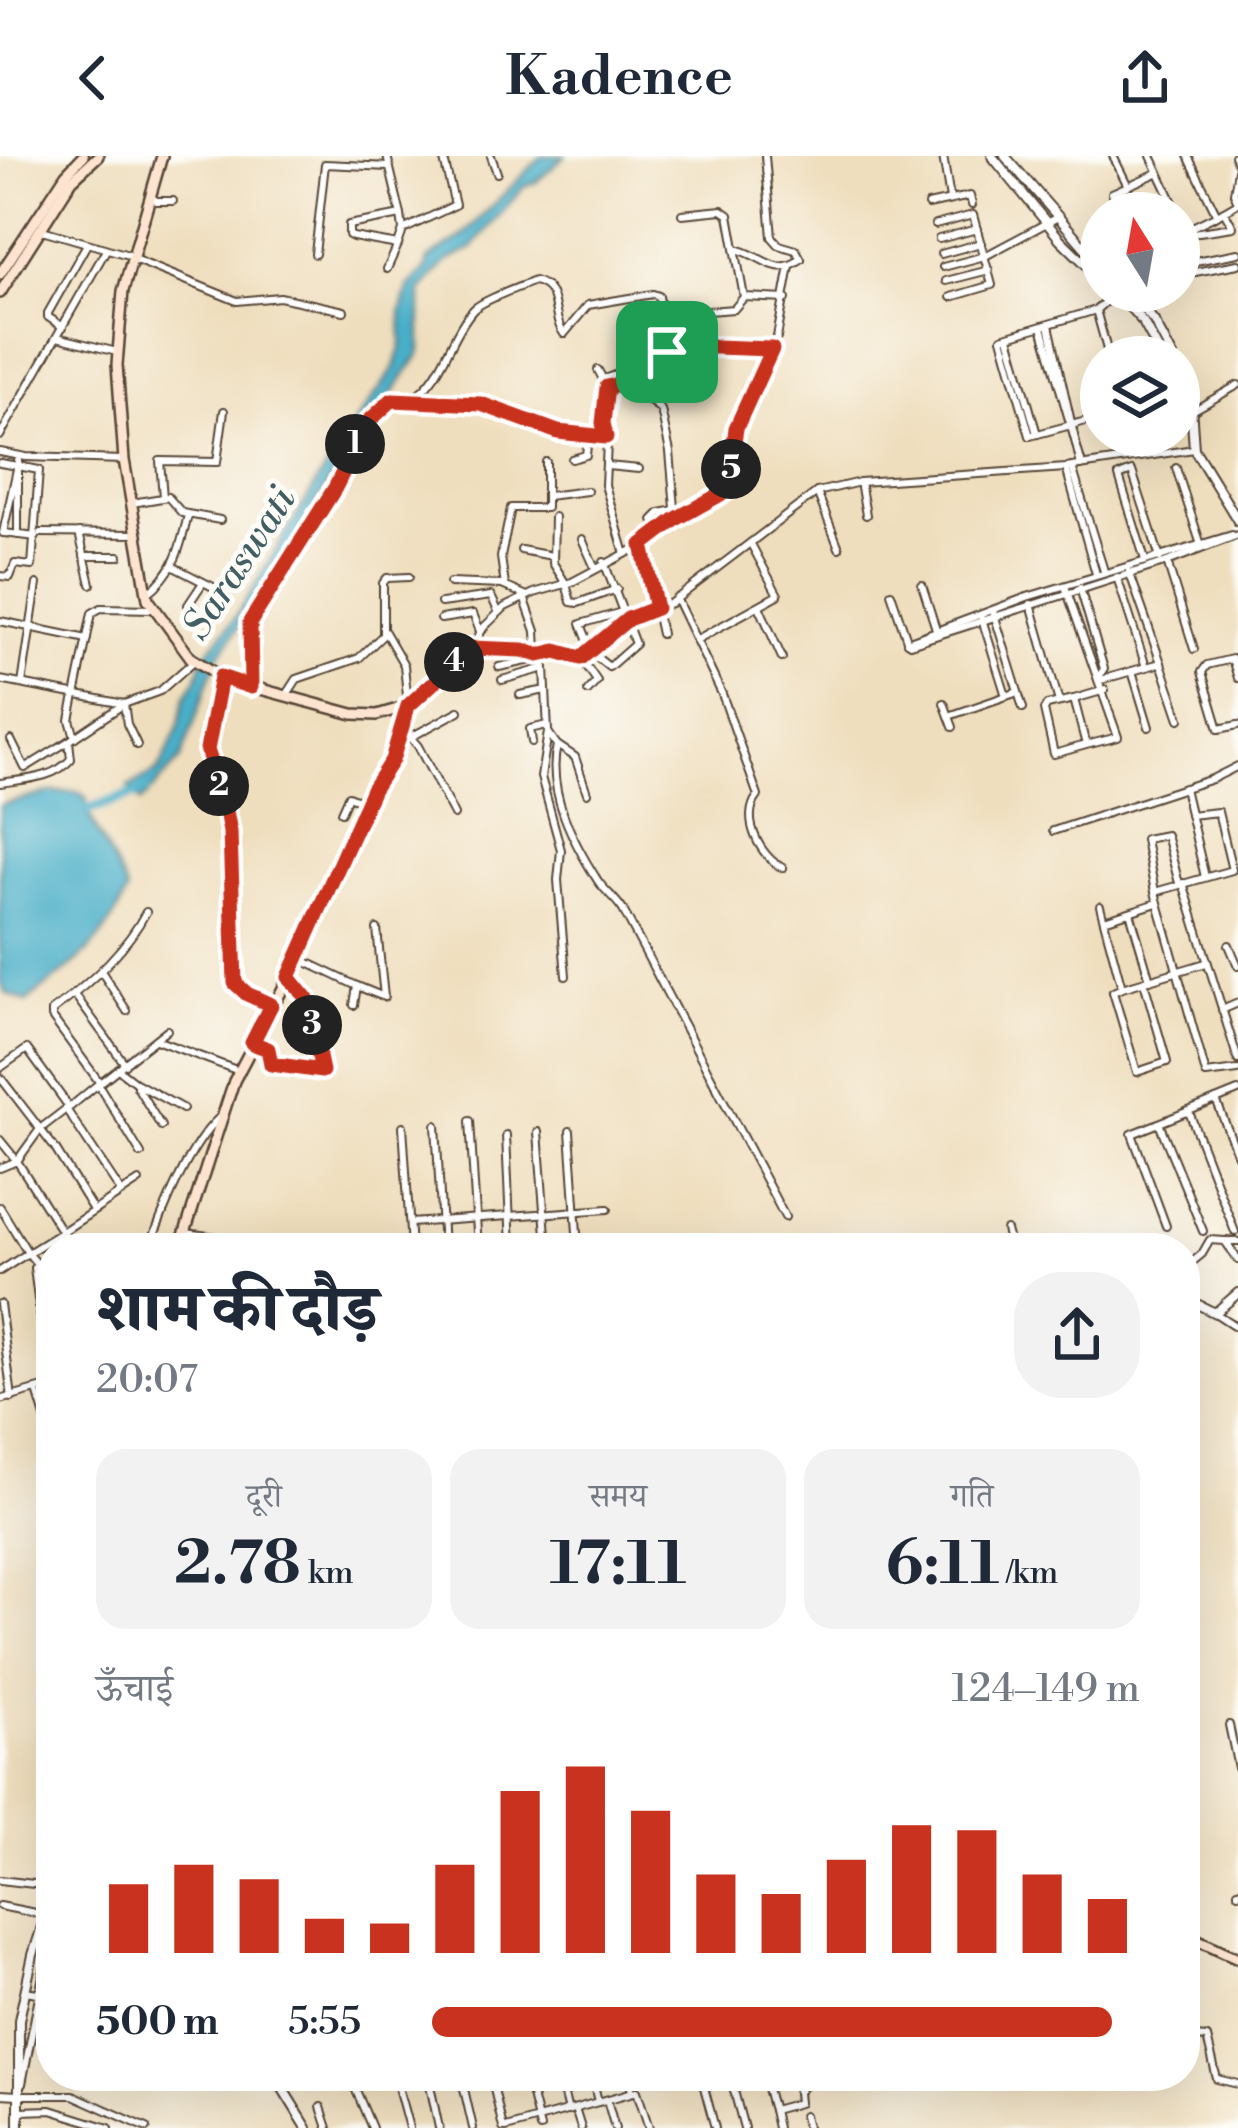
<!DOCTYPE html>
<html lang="hi">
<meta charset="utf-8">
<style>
:root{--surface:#fff;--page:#f2f2f3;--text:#1f2937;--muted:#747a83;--accent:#c8321e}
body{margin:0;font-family:"Libre Bodoni","Noto Serif Devanagari",serif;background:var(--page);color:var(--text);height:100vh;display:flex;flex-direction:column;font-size:45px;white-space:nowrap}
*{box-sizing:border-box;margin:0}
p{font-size:39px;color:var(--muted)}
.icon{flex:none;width:66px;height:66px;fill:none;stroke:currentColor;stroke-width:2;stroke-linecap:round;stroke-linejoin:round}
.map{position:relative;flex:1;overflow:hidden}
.drawer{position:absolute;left:36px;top:1077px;width:1164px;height:858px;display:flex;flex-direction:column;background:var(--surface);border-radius:48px;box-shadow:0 12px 48px #0002}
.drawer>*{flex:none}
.needle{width:78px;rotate:349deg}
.fabs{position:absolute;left:1080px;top:36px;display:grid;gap:24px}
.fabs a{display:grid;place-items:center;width:120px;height:120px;border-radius:50%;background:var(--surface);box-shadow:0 12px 48px #0002;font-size:60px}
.pin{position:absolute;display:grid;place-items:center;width:102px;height:102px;color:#fff;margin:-51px;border-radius:24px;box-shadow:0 6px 18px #0006}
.km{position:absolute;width:60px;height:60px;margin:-30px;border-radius:50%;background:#222;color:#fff;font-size:33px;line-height:60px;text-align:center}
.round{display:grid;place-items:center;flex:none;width:126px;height:126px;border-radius:48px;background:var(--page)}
.headline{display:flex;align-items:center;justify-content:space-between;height:204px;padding:0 60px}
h1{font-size:66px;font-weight:800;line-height:90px}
.stats{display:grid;grid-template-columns:repeat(3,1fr);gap:18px;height:204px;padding:12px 60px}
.stats div{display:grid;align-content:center;border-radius:30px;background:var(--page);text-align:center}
.stats b{font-size:60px;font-weight:800}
.stats small{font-size:33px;font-weight:400}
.stats p{font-size:33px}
.chart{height:336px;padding:24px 60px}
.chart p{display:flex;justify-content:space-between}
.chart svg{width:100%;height:216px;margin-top:12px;stroke:var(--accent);stroke-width:6}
ul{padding:0 60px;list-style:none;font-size:39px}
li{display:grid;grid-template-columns:192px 144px 1fr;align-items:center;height:90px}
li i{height:30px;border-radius:15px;background:var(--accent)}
header{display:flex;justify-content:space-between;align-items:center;height:156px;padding:0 60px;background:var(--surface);font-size:54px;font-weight:800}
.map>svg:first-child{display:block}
.water{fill:#49afc8;stroke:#426c73;stroke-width:3}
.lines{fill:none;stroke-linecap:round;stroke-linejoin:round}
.river{stroke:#49afc8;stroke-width:10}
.minor-casing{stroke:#564536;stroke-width:10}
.tertiary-casing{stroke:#564536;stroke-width:12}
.secondary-casing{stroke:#564536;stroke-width:14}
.minor{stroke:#fff;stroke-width:6}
.tertiary{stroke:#fff;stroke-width:8}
.secondary{stroke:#fde4d0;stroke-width:9}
.route-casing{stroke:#fff;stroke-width:24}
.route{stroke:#c8321e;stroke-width:15}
.labels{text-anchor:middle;stroke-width:10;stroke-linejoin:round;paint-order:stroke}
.water-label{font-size:39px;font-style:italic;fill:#415f62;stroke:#fdfcf7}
</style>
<header><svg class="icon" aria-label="back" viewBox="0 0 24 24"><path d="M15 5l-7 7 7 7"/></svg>Kadence<svg class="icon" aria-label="share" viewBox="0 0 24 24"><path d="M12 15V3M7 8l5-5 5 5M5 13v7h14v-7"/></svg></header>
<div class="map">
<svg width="1238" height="1972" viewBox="0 0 1238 1972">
<rect width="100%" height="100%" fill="#fdfcf7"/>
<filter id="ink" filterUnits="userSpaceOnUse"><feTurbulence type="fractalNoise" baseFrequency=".00833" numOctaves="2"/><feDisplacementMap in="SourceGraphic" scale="24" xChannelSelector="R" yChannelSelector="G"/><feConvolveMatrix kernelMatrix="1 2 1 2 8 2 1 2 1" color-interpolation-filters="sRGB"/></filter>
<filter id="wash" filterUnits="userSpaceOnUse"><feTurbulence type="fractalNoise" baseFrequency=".004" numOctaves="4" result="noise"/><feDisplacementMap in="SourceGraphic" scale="48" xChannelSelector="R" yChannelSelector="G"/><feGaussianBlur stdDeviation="2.7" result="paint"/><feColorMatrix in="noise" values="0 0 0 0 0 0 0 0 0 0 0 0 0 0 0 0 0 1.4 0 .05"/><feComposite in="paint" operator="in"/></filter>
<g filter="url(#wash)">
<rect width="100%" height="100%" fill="#efdebd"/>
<g class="water">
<path d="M 542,0 L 565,0 L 535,27 L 525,29 L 470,94 L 446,106 L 421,135 L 421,196 L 393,237 L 363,269 L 262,439 L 217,502 L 181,603 L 141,646 L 129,631 L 159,614 L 178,573 L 186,539 L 198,521 L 203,502 L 235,462 L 339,290 L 395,211 L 402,188 L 401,157 L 409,129 L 426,113 L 428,103 L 460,82 Z"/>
<path d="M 52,636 L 78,636 L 86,641 C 87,667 117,707 127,736 C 101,794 74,808 26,846 L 5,837 L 0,823 L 0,649 Z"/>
</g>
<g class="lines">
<path class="river" d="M 86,654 L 146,634"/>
</g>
</g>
<g filter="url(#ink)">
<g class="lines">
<defs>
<g id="minor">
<path d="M 387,0 L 401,59"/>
<path d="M 491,0 L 497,17"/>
<path d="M 943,0 L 950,43"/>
<path d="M 1113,0 L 1128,30"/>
<path d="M 1151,0 L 1178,57"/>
<path d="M 1188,0 L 1217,59 L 1238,47"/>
<path d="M 1234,0 L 1238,8"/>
<path d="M 1238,14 L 1234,37 L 1238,46"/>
<path d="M 1112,37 L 1159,16"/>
<path d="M 152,41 L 156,45 L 173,45"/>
<path d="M 928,49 L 970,40 L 972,49"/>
<path d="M 682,58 L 722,54 L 729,59 L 744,141"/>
<path d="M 1179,59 L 1186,74 L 1217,59"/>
<path d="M 935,69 L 973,59 L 992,129 L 951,141"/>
<path d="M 42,74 L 132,100"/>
<path d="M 403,74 L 455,49 L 443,0"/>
<path d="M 1179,79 L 1233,71 L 1224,55"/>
<path d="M 939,83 L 977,73"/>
<path d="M 735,93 C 761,97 774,123 801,103 L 796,94 L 779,89 L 772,81 L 765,0"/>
<path d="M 315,98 L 325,8 L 389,11"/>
<path d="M 941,98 L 981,87"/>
<path d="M 131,102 L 237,145 L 280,141 L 344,155"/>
<path d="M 1179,108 L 1238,97"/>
<path d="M 943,111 L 985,100 L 1056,62"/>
<path d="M 387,113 L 398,89 L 353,81 L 349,79 L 349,69 L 401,59 L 403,74 L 398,89"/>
<path d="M 1179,119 L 1238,108"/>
<path d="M 946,125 L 989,114"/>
<path d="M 1096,154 L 1002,182 L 1030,280 L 1101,261"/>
<path d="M 1049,169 L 1081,310"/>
<path d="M 63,171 L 48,161 L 48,157 L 87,88"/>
<path d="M 1042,171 L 1081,305"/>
<path d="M 57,181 L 117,196"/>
<path d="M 1009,181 L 1037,278"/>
<path d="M 1109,201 L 1096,154 L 1116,136"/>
<path d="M 598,214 L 607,231 L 603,271 L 607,286 L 605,329 L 625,398"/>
<path d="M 605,223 L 632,212 L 642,218"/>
<path d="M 607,231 L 639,225"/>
<path d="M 415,240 C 444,221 450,179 473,154 C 482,144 520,131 534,125 C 562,132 550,160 564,178 L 588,149 L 653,138 L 659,140 L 661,155 L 668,158 L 734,153 L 744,141 L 786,143"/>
<path d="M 1189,257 L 1238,229"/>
<path d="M 0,280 L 106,94"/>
<path d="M 0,296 L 26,301 L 124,304"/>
<path d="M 572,303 L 586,299 L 588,280"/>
<path d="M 0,307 L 18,310"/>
<path d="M 607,310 L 639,313"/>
<path d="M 1072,311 L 1104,415"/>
<path d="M 1066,312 L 1096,418"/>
<path d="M 1176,312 L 1200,386"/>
<path d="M 860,326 L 866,359"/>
<path d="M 817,336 L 839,392"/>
<path d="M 547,340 L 587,335"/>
<path d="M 163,341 L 160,305 L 217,306 L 224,255"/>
<path d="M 132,347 L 168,341 L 182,357 L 220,364"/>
<path d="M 554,361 L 553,407 L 566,428 L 571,446 L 578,447 L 617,433"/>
<path d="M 676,363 L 670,296 L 661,254 L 646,242 L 639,223 L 645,214 L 645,199 L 687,190 L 773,193"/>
<path d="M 3,377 L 17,313"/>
<path d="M 4,377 L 36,381"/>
<path d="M 41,377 L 137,378"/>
<path d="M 79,377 L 91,428"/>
<path d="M 658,378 L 653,364 L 660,357 L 676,354"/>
<path d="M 18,379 L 18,310"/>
<path d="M 582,383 L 595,412"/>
<path d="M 642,389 L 661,478"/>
<path d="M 521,394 L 552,400"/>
<path d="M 84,400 L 119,400"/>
<path d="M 1145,404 L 1119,320 L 1132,315 L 1160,402"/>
<path d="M 1167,406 L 1194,493"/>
<path d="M 174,411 L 213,431"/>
<path d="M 0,420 L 10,421 L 15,408 L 32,410 L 39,314 L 18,310 L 18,305"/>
<path d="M 1117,421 L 1146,511 L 1161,507 L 1129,415"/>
<path d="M 450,427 L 502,429 L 527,440"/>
<path d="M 922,429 L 936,473"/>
<path d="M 505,430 L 501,401 L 511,352 L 546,352 L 546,306"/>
<path d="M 1065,430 L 1118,581 L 1086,589 L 1074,543 L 1047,549 L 1044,554 L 1054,598 L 1086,589"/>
<path d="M 1080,432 L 1104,513 L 1100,519"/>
<path d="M 891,437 L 907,484"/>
<path d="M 147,438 C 175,416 180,393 188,359"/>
<path d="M 524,441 L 536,475 L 537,495"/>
<path d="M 676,442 L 722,538 L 758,640 C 740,662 760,701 783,712"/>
<path d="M 441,447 L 491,440 L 498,455"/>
<path d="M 1031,448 L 1059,546"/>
<path d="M 188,449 L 202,428"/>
<path d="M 759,450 L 782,502"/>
<path d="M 994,458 L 1023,552"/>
<path d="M 441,463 L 473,458 L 480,475"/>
<path d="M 982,463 L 1006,540"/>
<path d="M 0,465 L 87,483"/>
<path d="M 385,476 L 404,509 L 408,550"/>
<path d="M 696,484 L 778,439 L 751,388"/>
<path d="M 907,486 L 910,488 L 1167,406 L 1238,379"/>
<path d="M 907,486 L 1027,441 L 1232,379"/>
<path d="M 471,492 C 509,498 544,495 581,502 L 628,463 L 671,447 L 817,336 L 860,326 L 1066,312 L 1194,293"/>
<path d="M 591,493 L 581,468 L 622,456"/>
<path d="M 590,496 L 609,511 L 635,488 L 604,406"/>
<path d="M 539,499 L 545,512 L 548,576 L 541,621 L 561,694 L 558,724 L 566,820"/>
<path d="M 581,502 L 597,525 L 588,535"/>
<path d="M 1161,507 L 1180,563"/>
<path d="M 499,511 L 541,502"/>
<path d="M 1132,515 L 1149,571"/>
<path d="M 221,521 L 207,594 L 224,643 L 230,676 L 235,827 L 247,838 L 271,849"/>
<path d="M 1238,522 L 1232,503 L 1207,509 L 1202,516 L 1219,573 L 1238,569"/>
<path d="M 0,524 L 124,548 L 160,535 L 194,505"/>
<path d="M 502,524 L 545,512"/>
<path d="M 1101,524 L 1146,511"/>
<path d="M 22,528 L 37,428"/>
<path d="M 251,531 L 251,467 L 380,251 C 404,235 472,243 499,252 C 520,259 540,270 559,277 C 573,281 592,280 606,281"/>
<path d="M 520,539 L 546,534"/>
<path d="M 286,540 L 297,523 L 359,502 L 383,479 L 383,427 L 387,422 L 409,421"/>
<path d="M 1074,543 L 1105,534"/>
<path d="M 944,547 L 953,571"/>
<path d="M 408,550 L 471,492 L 484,471 L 505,451 L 534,437 L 572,426 L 642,389 L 676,363 L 723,340 L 730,328 L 736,272 L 777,181 L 790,110"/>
<path d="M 949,560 L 1018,536"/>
<path d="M 404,574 L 418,590 L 454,659"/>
<path d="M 548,576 L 557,589 C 546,635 573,686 598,725 C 605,735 616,743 623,754 L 785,1061"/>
<path d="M 75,581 L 70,564 L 92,457 L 101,452 L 154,453"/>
<path d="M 411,581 L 459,555"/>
<path d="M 11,584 L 25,612 L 69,585"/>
<path d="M 532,586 L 530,573 L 547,569"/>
<path d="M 557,589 L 575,601 L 587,637"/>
<path d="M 0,627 C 25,623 54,623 71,603 L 69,585 L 124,548 L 127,568 L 137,589"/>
<path d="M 1184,632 L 1205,721"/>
<path d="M 341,656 L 348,640 L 366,647"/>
<path d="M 1190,659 L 1218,656 L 1232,714 L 1155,736 L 1206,918 L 1238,914"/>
<path d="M 1053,675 L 1212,623 L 1238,610"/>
<path d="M 1183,727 L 1238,904"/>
<path d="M 1155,736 L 1145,683 L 1166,679 L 1179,727"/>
<path d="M 1100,750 L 1122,832"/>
<path d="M 1130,756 L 1150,824"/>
<path d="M 1104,764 L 1157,747"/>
<path d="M 1229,789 L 1238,810"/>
<path d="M 298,802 L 357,830 L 354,849"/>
<path d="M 101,815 L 127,855"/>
<path d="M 289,821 L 306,843 L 320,910 L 328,917"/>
<path d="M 1144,826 L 1167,906 L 1137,916 L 1113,836 L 1122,832 L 1206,807"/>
<path d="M 357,830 L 384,841 L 377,773"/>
<path d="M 75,839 L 125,908"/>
<path d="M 1222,854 L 1238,847"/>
<path d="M 156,884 L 239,915"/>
<path d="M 256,888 L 268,893 L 269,907 L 274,910 L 322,915"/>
<path d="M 0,912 L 27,893 L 69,951"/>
<path d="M 118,913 L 136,927 L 183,953"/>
<path d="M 0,921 L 54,991 L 93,1054"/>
<path d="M 101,926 L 167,874"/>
<path d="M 100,927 L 52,861 L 52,855 C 88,829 125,796 146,756"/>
<path d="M 137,931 L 161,970"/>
<path d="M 1216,944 L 1238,1000"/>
<path d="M 70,951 L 98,928 L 141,998"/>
<path d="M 1189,956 L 1235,1076"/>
<path d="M 470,965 L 478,1092"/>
<path d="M 1159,967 L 1203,1075"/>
<path d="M 436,969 L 443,1092"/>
<path d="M 403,970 L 411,1092"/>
<path d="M 570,975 L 578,1092"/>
<path d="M 538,976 L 547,1092"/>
<path d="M 506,979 L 511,1092"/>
<path d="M 0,984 L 17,1005 L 0,1012"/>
<path d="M 121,1036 L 66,953 L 40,973 L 17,1005 L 62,1076 L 139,1025"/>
<path d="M 0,1051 L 28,1097 L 0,1115"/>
<path d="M 410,1067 L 608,1053"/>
<path d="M 1166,1070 L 1132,978 L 1238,935"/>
<path d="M 1006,1074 L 1011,1092"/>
<path d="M 185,1077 L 233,1083"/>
<path d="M 152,1085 C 166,1048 189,990 218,963"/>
<path d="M 1225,1085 L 1238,1086"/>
<path d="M 41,1110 L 34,1112 L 42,1174"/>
<path d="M 1185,1112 L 1202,1098 L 1210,1084 L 1225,1085 L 1238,1104"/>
<path d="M 51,1124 L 28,1097 L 62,1076 L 72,1092"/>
<path d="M 0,1148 L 12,1242"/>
<path d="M 1215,1157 L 1238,1172"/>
<path d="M 37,1235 L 51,1281"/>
<path d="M 0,1244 L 51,1230"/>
<path d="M 1229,1569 L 1238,1612"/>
<path d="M 0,1724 L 51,1730"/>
<path d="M 1238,1735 L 1238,1737"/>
<path d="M 0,1750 L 45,1759"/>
<path d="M 1185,1789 L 1196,1783"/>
<path d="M 25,1835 L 51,1839"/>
<path d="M 1185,1863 L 1194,1881 L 1207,1882 L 1217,1923 L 1238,1928"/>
<path d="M 395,1920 L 409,1972"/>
<path d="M 428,1920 L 439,1972"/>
<path d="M 461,1920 L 473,1972"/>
<path d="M 491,1920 L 503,1972"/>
<path d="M 527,1920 L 540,1972"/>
<path d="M 559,1920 L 568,1955"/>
<path d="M 592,1920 L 598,1946"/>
<path d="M 629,1920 L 632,1936"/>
<path d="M 701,1920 L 715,1972"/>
<path d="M 730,1920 L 744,1972"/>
<path d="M 763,1920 L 773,1954"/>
<path d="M 794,1920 L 798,1936"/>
<path d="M 678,1922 L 685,1920"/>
<path d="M 22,1928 L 51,1778"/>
<path d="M 355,1932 L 372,1972"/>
<path d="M 0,1938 L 19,1939"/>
<path d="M 20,1939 L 73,1939 L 147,1972"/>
<path d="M 607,1944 L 615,1972"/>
<path d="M 321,1951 L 328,1972"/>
<path d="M 575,1953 L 581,1972"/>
<path d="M 19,1955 L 51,1954 L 109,1972"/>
<path d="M 804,1960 L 807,1972"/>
<path d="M 506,1972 L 637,1935 L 649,1972"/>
<path d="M 777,1972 L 773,1954 L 799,1947 L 798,1936 L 814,1920"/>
</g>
<g id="tertiary">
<path d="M 992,0 L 1060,83 L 1101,123"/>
<path d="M 1005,0 L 1101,110"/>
<path d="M 1115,135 L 1143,166 L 1162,201"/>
<path d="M 1129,135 L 1154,165 L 1173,201"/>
<path d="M 1179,214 L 1190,235 L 1194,293 L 1238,365"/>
<path d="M 1185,1142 L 1215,1157 L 1238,1137"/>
<path d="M 275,1920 L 307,1972"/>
<path d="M 19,1972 L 19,1864 L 33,1799 L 51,1742"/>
</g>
<g id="secondary">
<path d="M 162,0 L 123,135 L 117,209 L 124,304 L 148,443 L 191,502 L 227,524 L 353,558 L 377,559 L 408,550 L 404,574 L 392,604 L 373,633 L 291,817 L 234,925 L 180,1092"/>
<path d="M 0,118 L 66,18 L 83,0"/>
<path d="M 0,137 L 72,24 L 98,0"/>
<path d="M 1185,1751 L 1196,1783 L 1238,1802"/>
</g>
</defs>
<use href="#minor" class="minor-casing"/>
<use href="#tertiary" class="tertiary-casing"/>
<use href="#secondary" class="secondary-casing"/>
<use href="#minor" class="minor"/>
<use href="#tertiary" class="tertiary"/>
<use href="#secondary" class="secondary"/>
</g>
</g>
<g class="lines" filter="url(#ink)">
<defs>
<path id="route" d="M 687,190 L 772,193 L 736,272 L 728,334 L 676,363 L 642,389 L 656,452 L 628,463 L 581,502 L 556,495 L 539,499 L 523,494 L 471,492 L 408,550 L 392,604 L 373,633 L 289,821 L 307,843 L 322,915 L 271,908 L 268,893 L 252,887 L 271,849 L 247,838 L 235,827 L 230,676 L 224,644 L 207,594 L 221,521 L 251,531 L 250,466 L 335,332 L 368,266 L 392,244 L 481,248 L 558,276 L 606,281 L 603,267 L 607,231 L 640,225 L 647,197 Z"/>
</defs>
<use href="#route" class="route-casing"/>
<use href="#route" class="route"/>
</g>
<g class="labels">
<g class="water-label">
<text transform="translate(238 406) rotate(-57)" y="14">Saraswati</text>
</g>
</g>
</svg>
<div class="fabs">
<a><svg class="needle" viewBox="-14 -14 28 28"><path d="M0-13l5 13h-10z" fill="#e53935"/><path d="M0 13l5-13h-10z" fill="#747a83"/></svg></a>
<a><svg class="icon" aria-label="layers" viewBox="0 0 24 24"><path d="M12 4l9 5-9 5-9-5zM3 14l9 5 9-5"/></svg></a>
</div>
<div class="pin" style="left:667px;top:196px;background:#1e9e55"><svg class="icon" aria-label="arrive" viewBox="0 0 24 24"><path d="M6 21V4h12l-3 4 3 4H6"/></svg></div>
<b class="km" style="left:355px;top:288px">1</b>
<b class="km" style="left:219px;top:630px">2</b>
<b class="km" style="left:312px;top:869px">3</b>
<b class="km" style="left:454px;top:506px">4</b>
<b class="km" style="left:731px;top:313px">5</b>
<section class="drawer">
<div class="headline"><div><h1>शाम की दौड़</h1><p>20:07</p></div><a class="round"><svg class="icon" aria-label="share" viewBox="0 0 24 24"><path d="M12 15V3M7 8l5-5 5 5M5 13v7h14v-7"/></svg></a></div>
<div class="stats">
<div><p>दूरी</p><b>2.78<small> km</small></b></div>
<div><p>समय</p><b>17:11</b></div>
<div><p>गति</p><b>6:11<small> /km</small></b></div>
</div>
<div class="chart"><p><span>ऊँचाई</span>124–149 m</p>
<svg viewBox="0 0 160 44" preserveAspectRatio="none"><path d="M5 44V30M15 44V26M25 44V29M35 44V37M45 44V38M55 44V26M65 44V11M75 44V6M85 44V15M95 44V28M105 44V32M115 44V25M125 44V18M135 44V19M145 44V28M155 44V33"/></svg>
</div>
<ul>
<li><b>500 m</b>5:55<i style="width:96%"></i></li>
</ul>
</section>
</div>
